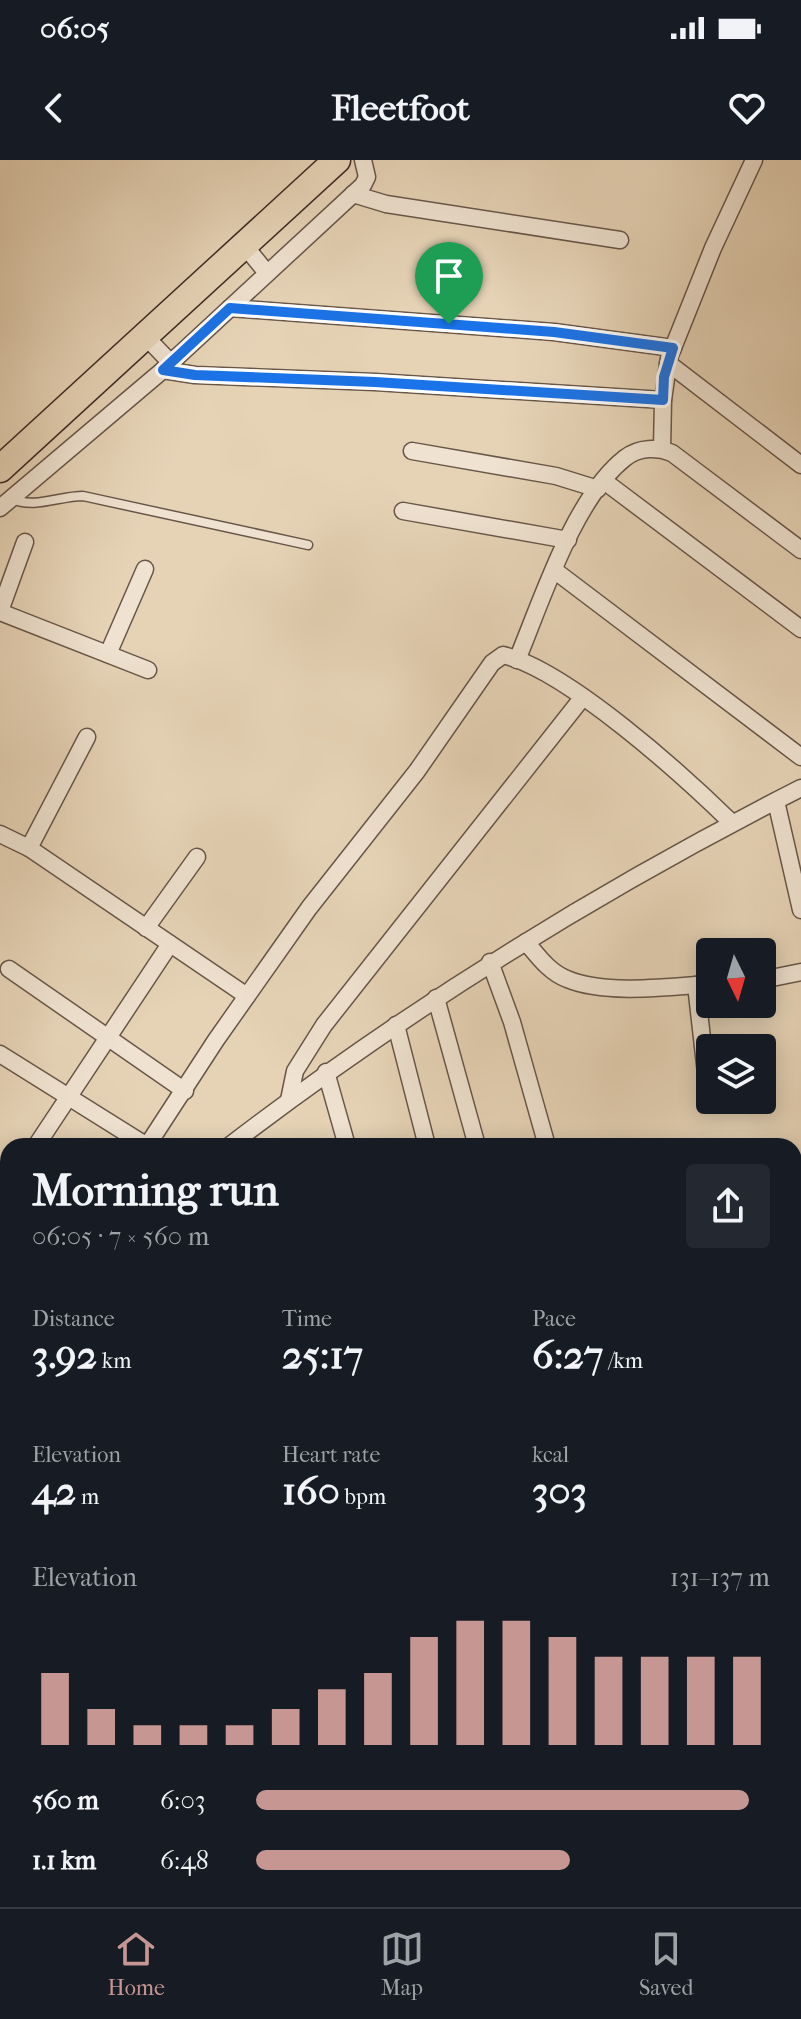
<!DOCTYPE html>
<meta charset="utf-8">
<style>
:root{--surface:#171b24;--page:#242831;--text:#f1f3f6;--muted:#9ea1a6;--line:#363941;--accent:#c59692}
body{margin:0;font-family:"IM FELL French Canon",serif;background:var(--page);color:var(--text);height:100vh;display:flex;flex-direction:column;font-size:30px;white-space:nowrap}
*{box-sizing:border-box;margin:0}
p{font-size:26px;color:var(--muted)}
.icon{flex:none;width:44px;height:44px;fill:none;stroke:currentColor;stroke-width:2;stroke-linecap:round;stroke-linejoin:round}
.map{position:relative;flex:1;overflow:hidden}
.details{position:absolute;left:0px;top:978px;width:802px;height:770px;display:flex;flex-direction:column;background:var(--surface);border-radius:24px 24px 0 0;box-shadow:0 4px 20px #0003}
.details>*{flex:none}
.needle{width:52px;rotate:175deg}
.fabs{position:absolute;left:696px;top:778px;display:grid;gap:16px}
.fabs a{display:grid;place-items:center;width:80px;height:80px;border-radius:8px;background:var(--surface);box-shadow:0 4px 20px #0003;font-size:40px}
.pin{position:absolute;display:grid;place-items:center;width:68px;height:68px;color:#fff;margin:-82px -34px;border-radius:50% 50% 50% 0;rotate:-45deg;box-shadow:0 0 8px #0007}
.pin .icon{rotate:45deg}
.round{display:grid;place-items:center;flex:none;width:84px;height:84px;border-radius:8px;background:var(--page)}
.head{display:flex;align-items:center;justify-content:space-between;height:136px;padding:0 32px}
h1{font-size:44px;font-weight:700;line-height:60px}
.stats{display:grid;grid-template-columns:repeat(3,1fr);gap:12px;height:136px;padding:8px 32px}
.stats div{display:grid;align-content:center}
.stats b{font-size:40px;font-weight:700}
.stats small{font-size:22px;font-weight:400}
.stats p{font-size:22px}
.chart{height:224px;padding:16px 32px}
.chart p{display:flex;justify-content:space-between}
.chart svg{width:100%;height:144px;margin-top:8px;stroke:var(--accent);stroke-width:6}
ul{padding:0 32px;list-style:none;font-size:26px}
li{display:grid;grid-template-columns:128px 96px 1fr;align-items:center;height:60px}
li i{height:20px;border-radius:10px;background:var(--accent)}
.status{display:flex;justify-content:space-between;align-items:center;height:56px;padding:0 40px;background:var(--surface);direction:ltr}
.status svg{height:22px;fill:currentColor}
header{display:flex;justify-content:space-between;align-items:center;height:104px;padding:0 32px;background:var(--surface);font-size:36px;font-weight:700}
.tab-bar{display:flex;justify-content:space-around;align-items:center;height:112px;border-top:2px solid var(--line);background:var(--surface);font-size:22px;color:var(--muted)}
.tab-bar a{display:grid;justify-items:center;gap:4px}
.tab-bar .on{color:var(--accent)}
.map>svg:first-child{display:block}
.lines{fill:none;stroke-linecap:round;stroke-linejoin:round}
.service-casing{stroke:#685649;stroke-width:11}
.minor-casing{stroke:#685649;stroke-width:19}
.primary-casing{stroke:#3e2c25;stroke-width:29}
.service{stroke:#efe2d0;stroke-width:8}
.minor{stroke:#efe2d0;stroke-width:16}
.primary{stroke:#e6d3b6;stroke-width:26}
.route-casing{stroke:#fff;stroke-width:16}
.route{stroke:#1a73e8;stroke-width:10}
</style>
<div class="status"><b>06:05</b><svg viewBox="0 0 49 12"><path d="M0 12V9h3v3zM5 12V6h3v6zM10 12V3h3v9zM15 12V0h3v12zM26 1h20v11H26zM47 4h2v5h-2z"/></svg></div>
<header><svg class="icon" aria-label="back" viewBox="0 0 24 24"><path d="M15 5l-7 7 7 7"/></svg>Fleetfoot<svg class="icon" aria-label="heart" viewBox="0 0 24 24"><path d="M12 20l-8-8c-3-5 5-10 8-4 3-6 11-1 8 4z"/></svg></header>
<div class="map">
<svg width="801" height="1747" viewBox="0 0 801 1747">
<rect width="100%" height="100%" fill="#e6d3b6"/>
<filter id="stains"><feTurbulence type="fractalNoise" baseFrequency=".0025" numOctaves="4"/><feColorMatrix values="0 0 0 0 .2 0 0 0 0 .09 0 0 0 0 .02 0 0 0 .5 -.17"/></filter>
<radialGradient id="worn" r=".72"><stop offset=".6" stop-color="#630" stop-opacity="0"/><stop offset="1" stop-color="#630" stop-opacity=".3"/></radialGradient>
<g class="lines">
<defs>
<path id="service" d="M 12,339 C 35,349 59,336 83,336 L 308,385"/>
<g id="minor">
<path d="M 353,34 L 386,44 L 620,80"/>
<path d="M 244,85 L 267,113"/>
<path d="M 230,148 L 554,172 L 673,188"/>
<path d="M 145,176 L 171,203"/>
<path d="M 668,203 L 801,305"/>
<path d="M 163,210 L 195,215 L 375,222 L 663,240"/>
<path d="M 662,289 L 663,240 L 669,198 L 713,88 L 754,0"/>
<path d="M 412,291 L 556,316 L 598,329"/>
<path d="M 604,321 L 801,469"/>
<path d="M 0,348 L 163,210 L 363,25 L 367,17 L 363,0"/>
<path d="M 403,351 L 568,380"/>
<path d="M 554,410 L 801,597"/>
<path d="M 0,451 L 25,382"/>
<path d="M 0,452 L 148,510"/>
<path d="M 108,494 L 145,409"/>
<path d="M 517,500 C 542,440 574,338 625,298 C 639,287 657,287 672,293 L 801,390"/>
<path d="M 776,641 L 801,750"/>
<path d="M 0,674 L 29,688 L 247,836"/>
<path d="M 29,688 L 87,577"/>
<path d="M 146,768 L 197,697"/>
<path d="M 526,782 C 538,796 549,812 567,819 C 605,835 669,827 710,824"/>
<path d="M 490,802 L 512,862 L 547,986"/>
<path d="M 9,809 L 185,931"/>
<path d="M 762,820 L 801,812"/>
<path d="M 696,825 L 708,931"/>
<path d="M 436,838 L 477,986"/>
<path d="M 396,865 L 427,986"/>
<path d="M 0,894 L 147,986 L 216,880 L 309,748 L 417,611 L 492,503 L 503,495 C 567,510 684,616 732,663"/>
<path d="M 326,912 L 347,986"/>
<path d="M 289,940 L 295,911 L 324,865 L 583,537"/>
<path d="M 36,986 L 170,784"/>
<path d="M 229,986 C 408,849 600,730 801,628"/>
<path d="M 0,1020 L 8,1025"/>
<path d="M 0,1102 L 8,1108"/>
<path d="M 794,1109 L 801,1103"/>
<path d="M 1,1147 L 8,1189"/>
<path d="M 794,1339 L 801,1336"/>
<path d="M 794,1392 L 801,1378"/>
<path d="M 0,1433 L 8,1427"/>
<path d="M 0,1498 L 8,1492"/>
<path d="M 0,1562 L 8,1556"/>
<path d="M 0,1625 L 8,1636"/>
<path d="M 0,1673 L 8,1668"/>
<path d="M 179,1740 L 183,1747"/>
<path d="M 287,1740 L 289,1747"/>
<path d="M 23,1747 L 33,1740"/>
<path d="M 212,1747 L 223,1740"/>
</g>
<path id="primary" d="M 0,309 L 337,0"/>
</defs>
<use href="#service" class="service-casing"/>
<use href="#minor" class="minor-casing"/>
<use href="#primary" class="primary-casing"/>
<use href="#service" class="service"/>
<use href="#minor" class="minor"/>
<use href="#primary" class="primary"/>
</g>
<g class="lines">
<defs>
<path id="route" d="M 230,148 L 554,172 L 673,188 L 664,217 L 663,240 L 375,222 L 195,215 L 163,210 Z"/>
</defs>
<use href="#route" class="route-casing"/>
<use href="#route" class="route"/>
</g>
<rect width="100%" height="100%" filter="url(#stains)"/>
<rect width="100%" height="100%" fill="url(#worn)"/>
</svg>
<div class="fabs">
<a><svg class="needle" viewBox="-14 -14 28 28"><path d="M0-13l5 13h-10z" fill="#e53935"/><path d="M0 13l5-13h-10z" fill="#9ea1a6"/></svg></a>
<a><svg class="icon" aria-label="layers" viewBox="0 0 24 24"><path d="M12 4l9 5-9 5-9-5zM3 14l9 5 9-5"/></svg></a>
</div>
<div class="pin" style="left:449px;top:164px;background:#1e9e55"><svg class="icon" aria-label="arrive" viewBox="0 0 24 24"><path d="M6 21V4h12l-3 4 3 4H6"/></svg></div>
<section class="details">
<div class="head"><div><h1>Morning run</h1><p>06:05 · 7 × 560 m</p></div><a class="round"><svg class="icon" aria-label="share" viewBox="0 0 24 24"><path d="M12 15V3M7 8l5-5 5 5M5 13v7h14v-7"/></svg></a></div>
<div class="stats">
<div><p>Distance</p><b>3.92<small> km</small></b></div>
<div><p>Time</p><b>25:17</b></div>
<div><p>Pace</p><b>6:27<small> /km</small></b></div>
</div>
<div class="stats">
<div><p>Elevation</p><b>42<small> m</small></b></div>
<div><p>Heart rate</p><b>160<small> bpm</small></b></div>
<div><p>kcal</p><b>303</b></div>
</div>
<div class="chart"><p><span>Elevation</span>131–137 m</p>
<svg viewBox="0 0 160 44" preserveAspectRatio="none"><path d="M5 44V22M15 44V33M25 44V38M35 44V38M45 44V38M55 44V33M65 44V27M75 44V22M85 44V11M95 44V6M105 44V6M115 44V11M125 44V17M135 44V17M145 44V17M155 44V17"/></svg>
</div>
<ul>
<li><b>560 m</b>6:03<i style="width:96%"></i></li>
<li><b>1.1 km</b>6:48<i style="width:61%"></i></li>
</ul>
</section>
</div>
<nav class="tab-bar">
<a class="on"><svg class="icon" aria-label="home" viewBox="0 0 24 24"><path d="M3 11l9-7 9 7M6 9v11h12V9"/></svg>Home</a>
<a><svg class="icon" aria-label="map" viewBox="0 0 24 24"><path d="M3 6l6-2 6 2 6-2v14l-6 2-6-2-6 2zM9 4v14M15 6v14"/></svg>Map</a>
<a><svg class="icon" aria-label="saved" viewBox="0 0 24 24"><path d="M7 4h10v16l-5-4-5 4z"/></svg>Saved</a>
</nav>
